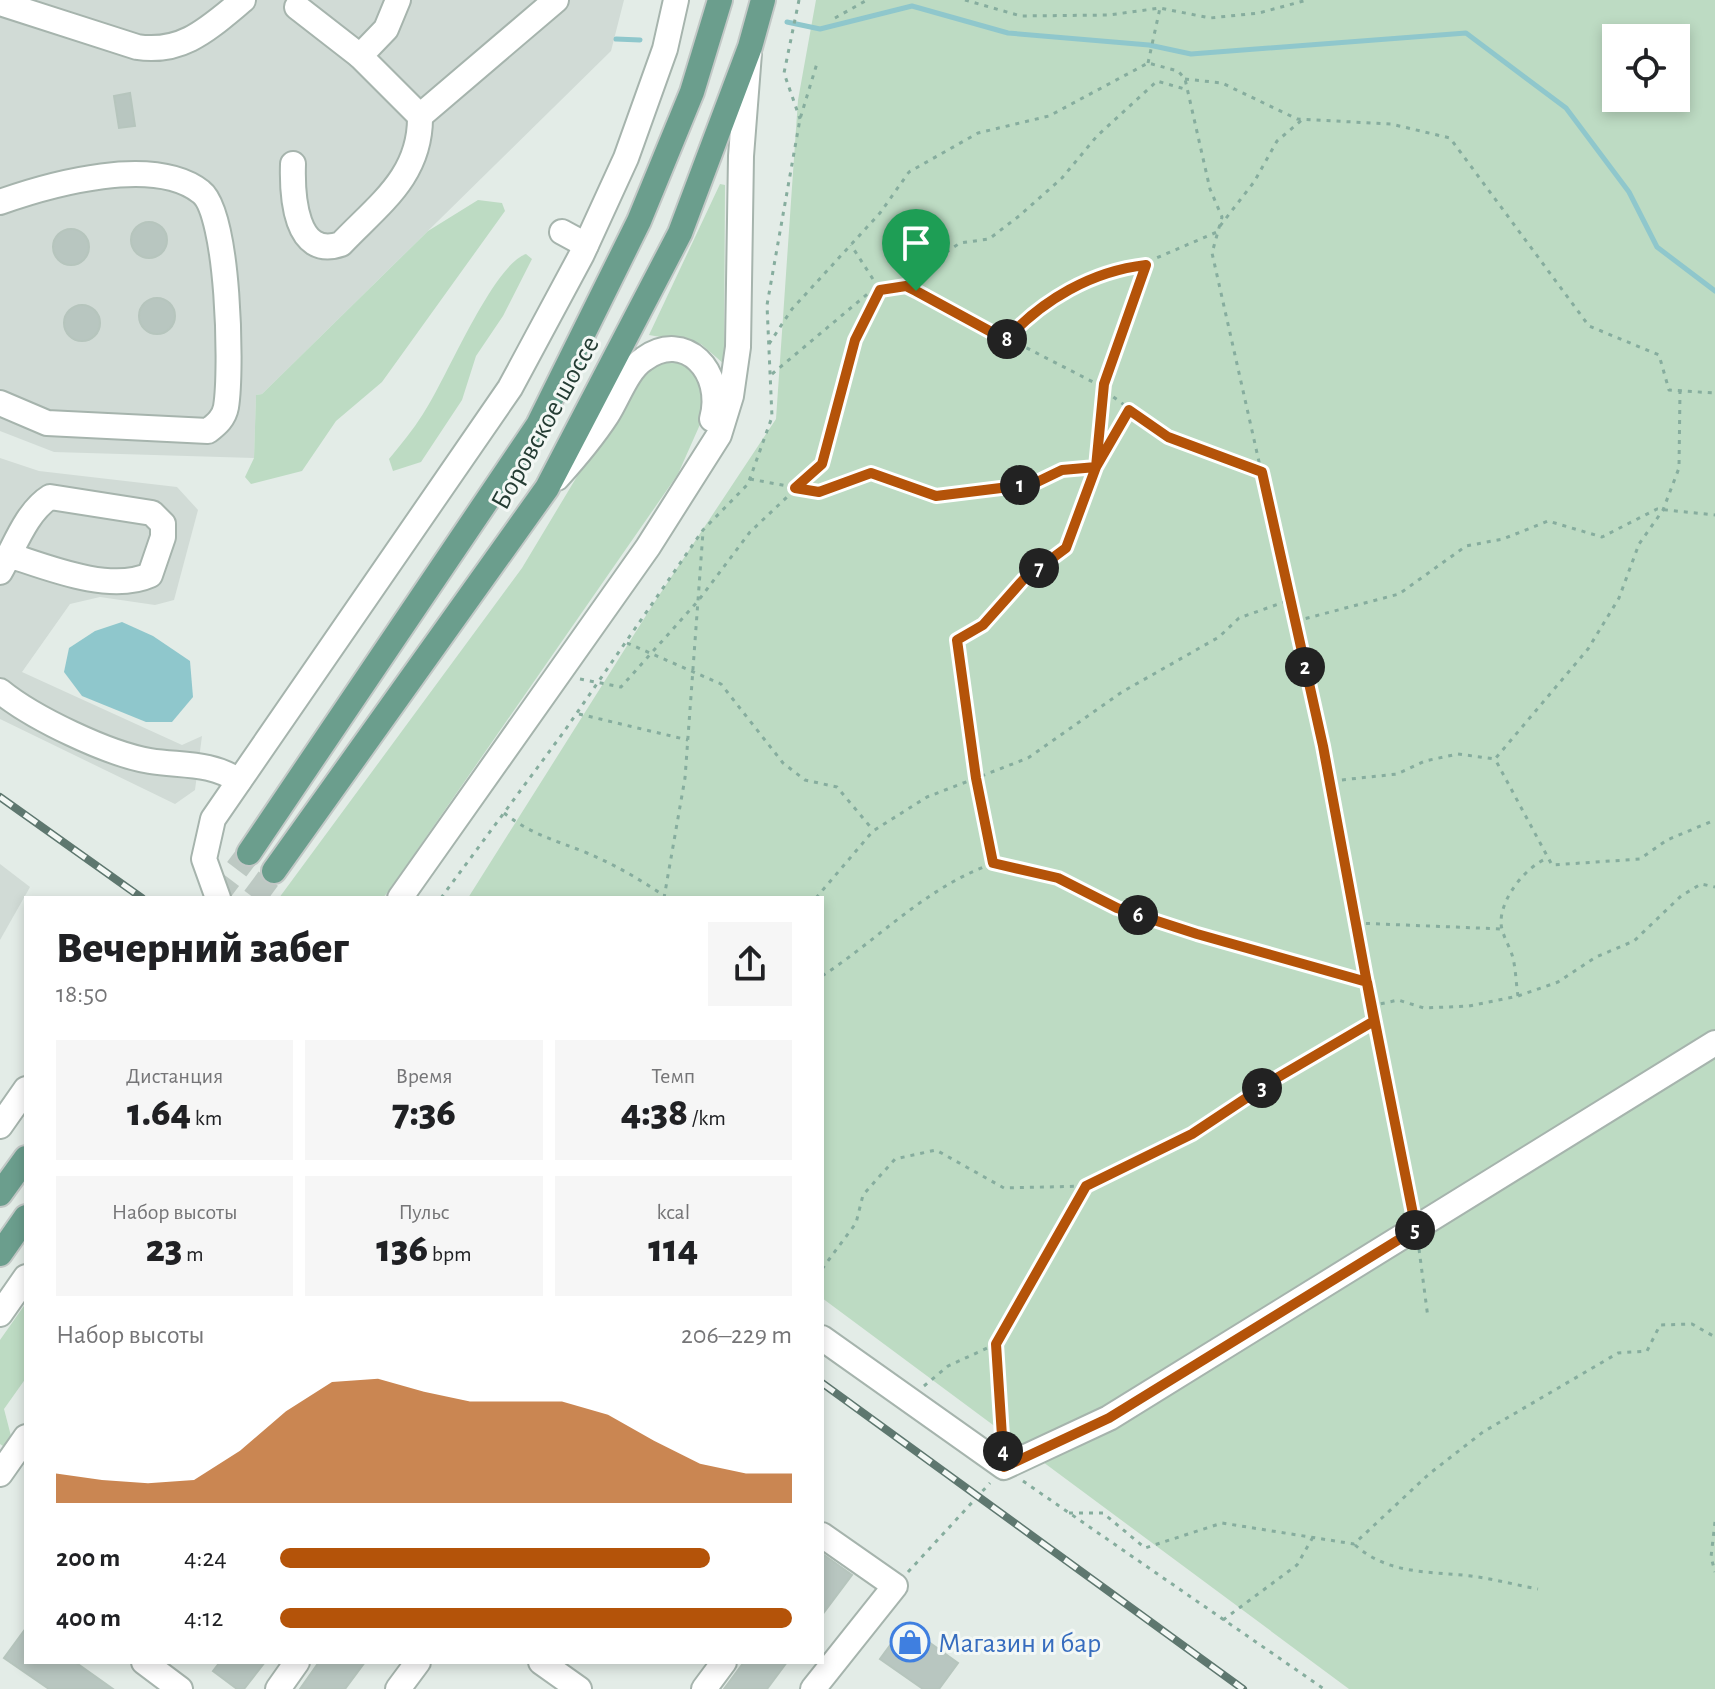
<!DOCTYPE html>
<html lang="ru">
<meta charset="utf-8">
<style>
:root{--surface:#fff;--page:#f6f6f6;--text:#202124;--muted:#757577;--accent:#b45309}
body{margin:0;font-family:"Alegreya Sans",sans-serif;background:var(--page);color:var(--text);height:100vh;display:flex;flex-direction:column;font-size:30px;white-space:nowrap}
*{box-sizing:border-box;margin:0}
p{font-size:26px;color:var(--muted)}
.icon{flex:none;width:44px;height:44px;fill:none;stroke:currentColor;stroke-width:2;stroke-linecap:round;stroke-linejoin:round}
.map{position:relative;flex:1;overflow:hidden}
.details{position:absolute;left:24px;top:896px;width:800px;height:768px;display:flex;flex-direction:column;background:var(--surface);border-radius:0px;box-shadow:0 4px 12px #0003}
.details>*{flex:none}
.fabs{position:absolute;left:1602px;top:24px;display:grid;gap:16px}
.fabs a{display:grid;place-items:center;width:88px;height:88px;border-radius:0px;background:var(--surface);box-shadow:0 4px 12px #0003;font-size:40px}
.pin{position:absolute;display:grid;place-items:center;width:68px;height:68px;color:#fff;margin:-82px -34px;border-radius:50% 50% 50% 0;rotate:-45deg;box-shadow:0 0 8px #0007}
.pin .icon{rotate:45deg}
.km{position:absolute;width:40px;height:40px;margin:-20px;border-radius:50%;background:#222;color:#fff;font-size:22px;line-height:40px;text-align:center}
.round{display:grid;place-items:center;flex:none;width:84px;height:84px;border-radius:0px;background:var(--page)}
.head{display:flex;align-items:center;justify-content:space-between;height:136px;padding:0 32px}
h1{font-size:44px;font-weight:800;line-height:60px}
.figures{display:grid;grid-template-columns:repeat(3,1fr);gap:12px;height:136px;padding:8px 32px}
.figures div{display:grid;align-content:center;border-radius:0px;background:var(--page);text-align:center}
.figures b{font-size:40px;font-weight:800}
.figures small{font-size:22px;font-weight:400}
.figures p{font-size:22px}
.chart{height:224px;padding:16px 32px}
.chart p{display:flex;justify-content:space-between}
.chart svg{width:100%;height:144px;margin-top:8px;fill:var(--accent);opacity:.7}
ul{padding:0 32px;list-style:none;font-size:26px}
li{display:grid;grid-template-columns:128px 96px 1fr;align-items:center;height:60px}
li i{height:20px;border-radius:10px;background:var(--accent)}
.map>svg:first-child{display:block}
.built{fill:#d1dbd6}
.green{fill:#bddbc3;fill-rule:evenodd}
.water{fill:#8fc7cc}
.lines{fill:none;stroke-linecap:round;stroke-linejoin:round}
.stream{stroke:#8fc7cc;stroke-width:5}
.building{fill:#b8c6c0;stroke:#b6c5bd;stroke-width:2}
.major-tunnel{stroke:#bdc9c3;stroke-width:24;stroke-dasharray:24 12;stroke-linecap:butt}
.minor-casing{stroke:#a6b4ad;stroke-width:28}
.major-casing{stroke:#c2c8c6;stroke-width:28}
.path{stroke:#86ad9e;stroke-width:3;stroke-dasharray:4 6;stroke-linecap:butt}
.minor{stroke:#fff;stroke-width:24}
.major{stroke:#6b9e8d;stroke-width:24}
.rail-casing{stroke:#5e776f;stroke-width:8}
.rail{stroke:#f3f8f5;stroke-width:5;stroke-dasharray:15;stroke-linecap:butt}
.route-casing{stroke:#fff;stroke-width:16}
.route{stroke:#b45309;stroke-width:10}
.labels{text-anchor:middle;stroke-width:6;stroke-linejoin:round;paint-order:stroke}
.street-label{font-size:28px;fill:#243c33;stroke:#f3f8f5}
.shop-label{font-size:28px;fill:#366cbe;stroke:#f3f8f5;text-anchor:start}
</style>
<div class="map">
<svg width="1715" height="1689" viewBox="0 0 1715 1689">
<rect width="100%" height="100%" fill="#e3ece7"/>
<g class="built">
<path d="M 0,0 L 624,0 L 611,51 L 262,394 L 256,395 L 254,458 L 54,452 L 0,431 Z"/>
<path d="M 0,458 L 39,471 L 177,487 L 198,510 L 174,600 L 155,605 L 100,597 L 70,604 L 22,672 L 182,745 L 202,736 L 195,790 L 175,804 L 0,719 Z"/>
<path d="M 0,864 L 30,887 L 0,940 Z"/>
</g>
<g class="green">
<path d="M 816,0 L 1715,0 L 1715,1689 L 1349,1689 L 822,1298 L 822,898 L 468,898 L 652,606 L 776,419 L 798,100 ZM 1616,38 L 1676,38 L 1676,98 L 1616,98 Z"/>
<path d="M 720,184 L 725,185 L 724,364 L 701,344 L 649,335 Z"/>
<path d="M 478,200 L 502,203 L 505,211 L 382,382 L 336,421 L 302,471 L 251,484 L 245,477 L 254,458 L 256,395 L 262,394 L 428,231 Z"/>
<path d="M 526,254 L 532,259 L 503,316 L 476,356 L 462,400 L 421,462 L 393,471 L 389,459 C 401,444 413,430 423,414 C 446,380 492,266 526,254 Z"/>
<path d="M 673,360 L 700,375 L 706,411 L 678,474 L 390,889 L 383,898 L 279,898 L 522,568 L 635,380 L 657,363 Z"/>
<path d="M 26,1303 L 26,1378 L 4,1409 L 11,1436 L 6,1448 L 0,1444 L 0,1340 Z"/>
</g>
<path class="water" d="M 122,622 L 153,636 L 190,661 L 193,697 L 172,722 L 146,722 L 82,696 L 64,672 L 69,648 L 95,631 Z"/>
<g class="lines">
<g class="stream">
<path d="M 787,22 L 820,29 L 912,6 L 1008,33 L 1149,45 L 1191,54 L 1466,33 L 1566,108 L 1629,192 L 1657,247 L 1715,291"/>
<path d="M 616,39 L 640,40"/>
</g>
</g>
<g class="building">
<path d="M 130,93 L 135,126 L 119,128 L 114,96 Z"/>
<circle cx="149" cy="240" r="18"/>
<circle cx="71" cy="247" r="18"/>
<circle cx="157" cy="316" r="18"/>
<circle cx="82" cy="323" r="18"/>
<path d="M 824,1555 L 852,1575 L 822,1615 L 822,1557 Z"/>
<path d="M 905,1625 L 958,1663 L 939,1689 L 923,1689 L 880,1659 Z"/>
<path d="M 26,1628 L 26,1662 L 75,1662 L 113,1689 L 49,1689 L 4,1658 Z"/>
<path d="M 220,1662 L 265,1662 L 244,1689 L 237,1689 L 213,1671 Z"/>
<path d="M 319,1662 L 365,1662 L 345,1689 L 300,1689 Z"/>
<path d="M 744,1662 L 787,1662 L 767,1689 L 724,1689 Z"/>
</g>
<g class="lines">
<g class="major-tunnel">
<path d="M 215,898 L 249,853"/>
<path d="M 254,898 L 274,871"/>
</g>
<defs>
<g id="minor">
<path d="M 398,0 L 386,29 L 360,56 L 420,116 L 556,0"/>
<path d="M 0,3 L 137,47 C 183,54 209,28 243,0"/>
<path d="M 297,7 L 360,56"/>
<path d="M 293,164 C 292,195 295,260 341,244 C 379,204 421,176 420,116"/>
<path d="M 0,202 C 51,184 154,155 201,192 C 229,213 232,371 226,407 C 224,418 217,424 208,431 L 47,423 L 0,403"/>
<path d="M 562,232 L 586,245"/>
<path d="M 557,478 C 575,458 592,438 607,415 C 618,398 627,370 644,359 C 685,329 725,372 712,419"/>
<path d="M 0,572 C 14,548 26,512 50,497 L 152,513 L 163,524 L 163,537 L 150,575 C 110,593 49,568 9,555"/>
<path d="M 0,691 C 33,718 108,754 150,761 C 182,766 211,762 239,781"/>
<path d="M 218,898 L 204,859 L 213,819 L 510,388 L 582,254 L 626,158 L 665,49 L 676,0"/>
<path d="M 400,898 L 648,547 L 719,435 L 731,396 L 738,347 L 741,156 L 749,53"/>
<path d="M 0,1126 L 26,1089"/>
<path d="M 0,1314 L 26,1277"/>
<path d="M 822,1338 L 1004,1467 L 1109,1418 L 1715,1043"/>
<path d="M 0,1474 L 26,1437"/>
<path d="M 144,1662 L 180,1689"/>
<path d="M 541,1662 L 579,1689"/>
<path d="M 278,1689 L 297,1662"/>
<path d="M 398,1689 L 418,1662"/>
<path d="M 704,1689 L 724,1662"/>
<path d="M 813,1689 L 895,1586 L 822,1535"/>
</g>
<g id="major">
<path d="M 249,853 L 538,425 L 639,221 L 692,92 L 720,0"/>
<path d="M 274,871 L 547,488 L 680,233 L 750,47 L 763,0"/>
<path d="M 0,1194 L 26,1158"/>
<path d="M 0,1254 L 26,1217"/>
</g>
</defs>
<use href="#minor" class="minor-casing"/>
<use href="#major" class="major-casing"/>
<g class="path">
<path d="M 799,0 L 784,73 L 800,119"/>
<path d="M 965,0 L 1021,16 L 1109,15 L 1160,8 L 1210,18 L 1259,13 L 1307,0"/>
<path d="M 835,18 L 867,0"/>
<path d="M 1148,63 L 1160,8"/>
<path d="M 1185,79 L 1222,83 L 1297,119 L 1391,124 L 1450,138 L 1589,326 L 1659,355 L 1669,390 L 1715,393"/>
<path d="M 1220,226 L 1254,182 L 1277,141 L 1303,119"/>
<path d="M 916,291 L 933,261 L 960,243 L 989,239 L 1019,216 L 1062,178 L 1097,136 L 1157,81 L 1188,90"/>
<path d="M 1006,340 C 1042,300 1092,271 1146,265"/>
<path d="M 769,344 L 792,309 L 880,213 L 909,172 L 978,133 L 1049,116 L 1148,63 L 1178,71 L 1185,79 L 1210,189 L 1222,217 L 1212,253 L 1323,746 L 1411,1206"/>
<path d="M 772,374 L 871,291 L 906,286 L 1093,382 L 1168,437 L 1262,472"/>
<path d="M 1680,390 L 1679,468 L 1663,510 L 1639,544 L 1619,598 L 1588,649 L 1495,759 L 1552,865 L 1640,859 L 1667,840 L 1715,820"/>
<path d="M 750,479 L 819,492 L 871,473 L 936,496 L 1033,484 L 1062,470 L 1096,467 L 1129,410"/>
<path d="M 1296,621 L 1399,594 L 1466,546 L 1503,539 L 1548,521 L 1602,537 L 1657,509 L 1715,515"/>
<path d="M 627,643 L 721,684 L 783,763 L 805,780 L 837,787 L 873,830"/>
<path d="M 580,679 L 621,687 L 698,601 L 750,532 L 822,464 L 855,340 L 880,290 L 851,245"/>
<path d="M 579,714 L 688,740"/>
<path d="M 1332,781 L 1397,774 L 1425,761 L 1458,754 L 1495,759"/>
<path d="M 504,813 C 532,835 555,840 587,853 C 614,864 639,879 663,895"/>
<path d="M 993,863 L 976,778 L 957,640 L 983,625 L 1023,580 L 1066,548 L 1096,467 L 1104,384 L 1147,262 L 1217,232"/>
<path d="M 441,898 L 563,733 L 703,530 L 748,484 L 772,417 L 767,305 L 800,119 L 818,60"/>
<path d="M 664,898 L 685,778 L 703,532"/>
<path d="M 816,898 L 873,831 L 927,797 L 1028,758 L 1122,692 L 1219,637 L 1239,618 L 1290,600"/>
<path d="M 1356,923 L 1502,929"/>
<path d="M 822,976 C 879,939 924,889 989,865 C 1009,857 1068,883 1087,893 C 1173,937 1274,956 1367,982"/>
<path d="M 1518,996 C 1516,984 1516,971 1513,958 C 1510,946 1501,934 1501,922 C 1501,898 1526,866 1548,858"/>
<path d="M 1371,1006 L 1398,1000 L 1424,1008 L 1469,1006 L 1518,996 L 1558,982 L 1596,957 L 1634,941 L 1681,896 L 1701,884 L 1715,887"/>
<path d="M 1419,1249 L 1428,1318"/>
<path d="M 822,1269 L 856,1223 L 863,1195 L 895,1159 L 936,1150 L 1004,1188 L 1086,1186"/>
<path d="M 924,1386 L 948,1366 L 996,1344"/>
<path d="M 1002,1441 L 996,1344 L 1086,1186 L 1192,1134 L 1275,1079 L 1374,1021"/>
<path d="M 1023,1481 L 1324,1689"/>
<path d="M 1069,1513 L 1103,1513 L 1145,1548 L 1222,1523 L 1354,1544 L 1429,1474 L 1483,1432 L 1618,1353 L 1647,1351 L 1660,1325 L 1692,1324 L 1715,1337"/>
<path d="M 1715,1522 L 1711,1557 L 1715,1572"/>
<path d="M 1355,1545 C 1389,1575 1429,1571 1471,1576 C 1494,1579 1516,1585 1538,1589"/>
<path d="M 908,1572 L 990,1483"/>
<path d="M 1223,1620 L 1297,1565 L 1313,1537"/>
</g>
<use href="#minor" class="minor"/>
<use href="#major" class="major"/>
<defs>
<g id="rail">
<path d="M 0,797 L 142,898"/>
<path d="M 822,1383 L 1243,1689"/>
</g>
</defs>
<use href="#rail" class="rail-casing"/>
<use href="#rail" class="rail"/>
</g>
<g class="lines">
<defs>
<path id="route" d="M 916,291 L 906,286 L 880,290 L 855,340 L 822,464 L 795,488 L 819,492 L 871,473 L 936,496 L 1033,484 L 1062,470 L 1096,467 L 1129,410 L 1168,437 L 1262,472 L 1323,746 L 1374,1021 L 1275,1079 L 1192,1134 L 1086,1186 L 996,1344 L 1004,1467 L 1109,1418 L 1416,1229 L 1367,982 L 1197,934 L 1117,908 L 1058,878 L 993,863 L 976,778 L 957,640 L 983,625 L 1023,580 L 1066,548 L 1096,467 L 1104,384 L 1146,265 C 1092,271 1042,300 1006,340 L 916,291"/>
</defs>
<use href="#route" class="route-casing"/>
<use href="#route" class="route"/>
</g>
<defs>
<symbol id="shop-ring" viewBox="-11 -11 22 22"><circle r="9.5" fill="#f3f8f5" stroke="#3f7fe0" stroke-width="1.5"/><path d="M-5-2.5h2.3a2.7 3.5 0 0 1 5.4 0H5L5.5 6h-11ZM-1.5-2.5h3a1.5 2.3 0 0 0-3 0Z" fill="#3f7fe0"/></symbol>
</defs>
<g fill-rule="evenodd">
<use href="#shop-ring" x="888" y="1620" width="44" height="44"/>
</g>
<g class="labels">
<g class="street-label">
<text transform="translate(544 422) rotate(-61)" y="10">Боровское шоссе</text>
</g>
<g class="shop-label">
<text x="938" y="1652">Магазин и бар</text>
</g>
</g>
</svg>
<div class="fabs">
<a><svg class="icon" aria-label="locate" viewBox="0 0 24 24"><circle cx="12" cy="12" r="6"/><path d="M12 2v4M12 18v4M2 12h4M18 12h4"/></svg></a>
</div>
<div class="pin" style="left:916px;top:291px;background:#1e9e55"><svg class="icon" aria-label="arrive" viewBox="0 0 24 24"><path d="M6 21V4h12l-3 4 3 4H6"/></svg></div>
<b class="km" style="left:1020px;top:485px">1</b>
<b class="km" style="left:1305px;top:667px">2</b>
<b class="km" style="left:1262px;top:1088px">3</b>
<b class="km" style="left:1003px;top:1451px">4</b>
<b class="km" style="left:1415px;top:1230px">5</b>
<b class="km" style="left:1138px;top:915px">6</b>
<b class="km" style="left:1039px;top:568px">7</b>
<b class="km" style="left:1007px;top:339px">8</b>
<section class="details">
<div class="head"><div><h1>Вечерний забег</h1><p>18:50</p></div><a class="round"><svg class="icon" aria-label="share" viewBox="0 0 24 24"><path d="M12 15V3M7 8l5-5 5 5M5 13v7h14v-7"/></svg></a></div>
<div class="figures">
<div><p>Дистанция</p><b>1.64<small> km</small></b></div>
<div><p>Время</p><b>7:36</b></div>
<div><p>Темп</p><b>4:38<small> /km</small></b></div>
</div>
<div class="figures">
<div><p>Набор высоты</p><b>23<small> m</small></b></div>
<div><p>Пульс</p><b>136<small> bpm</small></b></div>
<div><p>kcal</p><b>114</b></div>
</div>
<div class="chart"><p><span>Набор высоты</span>206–229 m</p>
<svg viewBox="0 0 160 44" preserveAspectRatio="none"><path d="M0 44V35L10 37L20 38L30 37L40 28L50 16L60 7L70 6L80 10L90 13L100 13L110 13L120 17L130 25L140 32L150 35L160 35V44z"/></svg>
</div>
<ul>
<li><b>200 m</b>4:24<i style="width:84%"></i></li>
<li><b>400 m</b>4:12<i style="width:100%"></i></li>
</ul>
</section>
</div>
